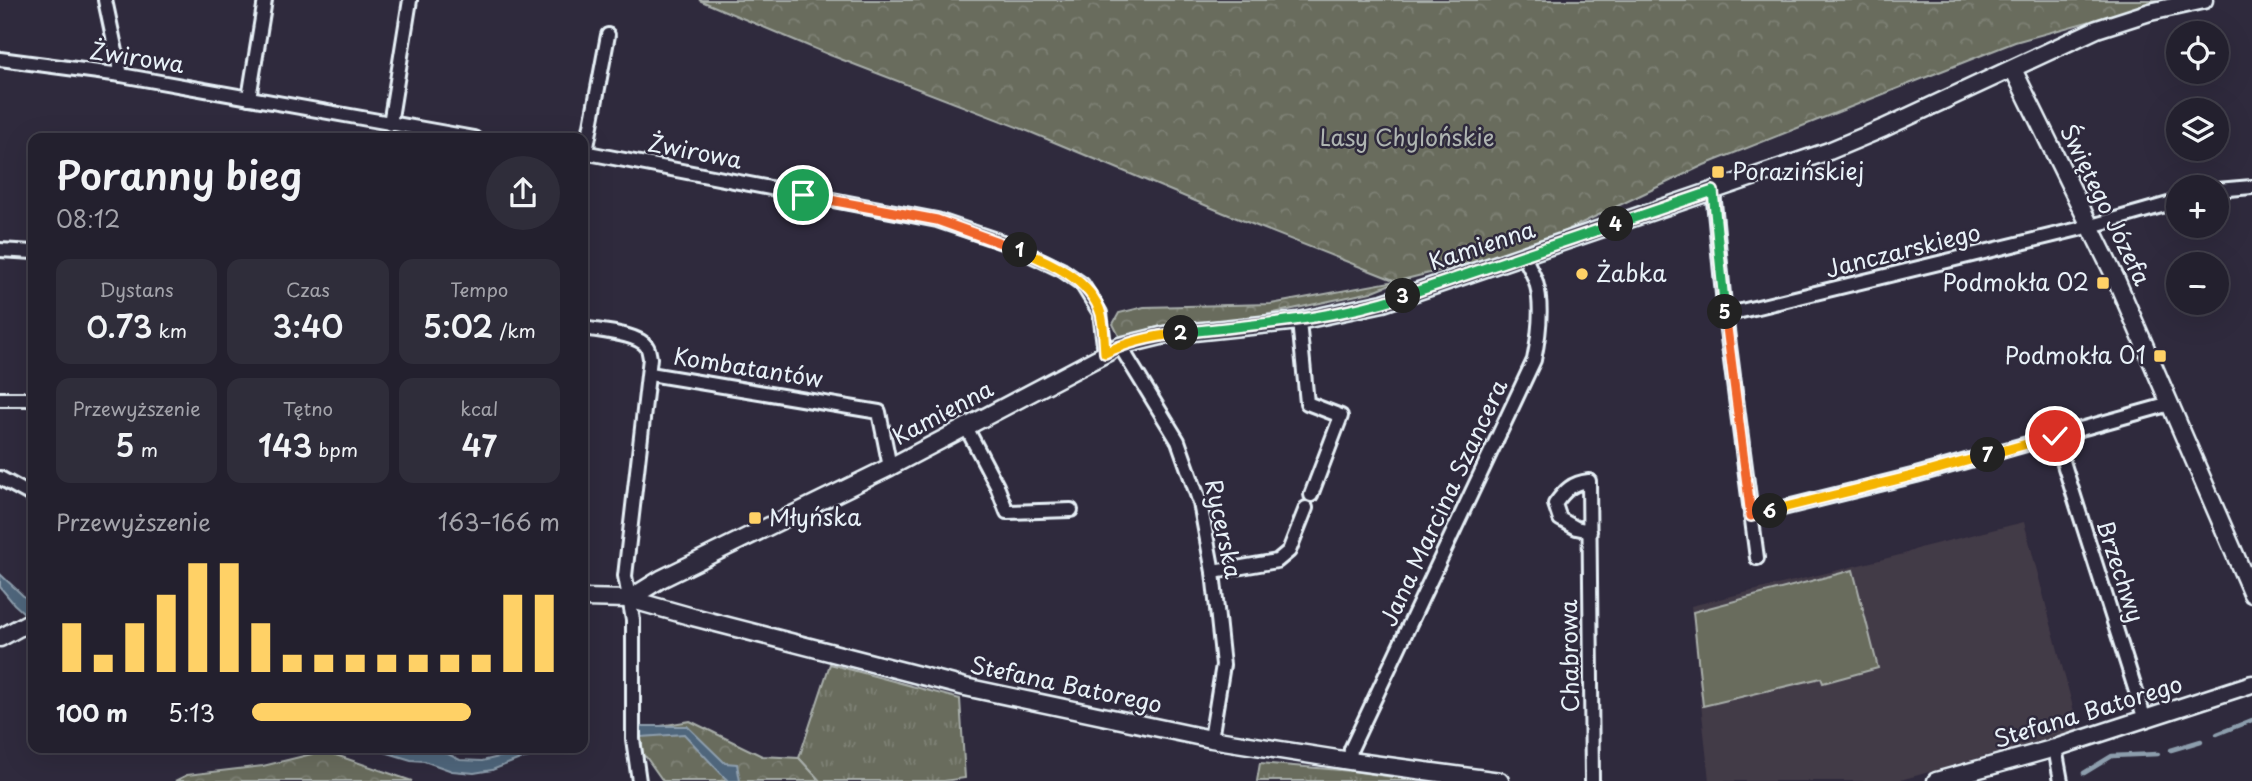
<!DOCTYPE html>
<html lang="pl">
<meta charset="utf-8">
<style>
:root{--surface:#23202e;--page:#2f2d3a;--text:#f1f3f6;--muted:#a3a3aa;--line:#403e4a;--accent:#ffd166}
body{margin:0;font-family:"Playpen Sans",sans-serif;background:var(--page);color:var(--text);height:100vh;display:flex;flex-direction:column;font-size:26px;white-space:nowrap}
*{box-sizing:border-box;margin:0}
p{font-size:23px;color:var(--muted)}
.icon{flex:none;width:38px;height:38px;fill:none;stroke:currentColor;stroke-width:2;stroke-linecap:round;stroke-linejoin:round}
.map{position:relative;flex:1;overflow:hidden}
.drawer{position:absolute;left:28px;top:133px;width:560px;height:620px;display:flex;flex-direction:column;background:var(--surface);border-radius:14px;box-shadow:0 7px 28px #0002,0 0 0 2px var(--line)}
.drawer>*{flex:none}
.buttons{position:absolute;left:2166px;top:21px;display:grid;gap:14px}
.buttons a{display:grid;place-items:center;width:63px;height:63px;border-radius:50%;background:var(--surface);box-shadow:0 7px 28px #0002,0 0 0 2px var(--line);font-size:35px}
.pin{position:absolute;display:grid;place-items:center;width:60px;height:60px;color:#fff;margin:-30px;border:4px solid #fff;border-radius:50%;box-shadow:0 2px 7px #0007}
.km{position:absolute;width:35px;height:35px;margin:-18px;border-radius:50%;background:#222;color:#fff;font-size:19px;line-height:35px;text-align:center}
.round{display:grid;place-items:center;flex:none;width:74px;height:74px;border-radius:37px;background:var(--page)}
.summary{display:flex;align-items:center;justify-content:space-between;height:119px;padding:0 28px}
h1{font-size:38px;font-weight:600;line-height:52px}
.metrics{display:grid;grid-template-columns:repeat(3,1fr);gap:10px;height:119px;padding:7px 28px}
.metrics div{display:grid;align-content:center;border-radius:14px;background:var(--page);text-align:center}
.metrics b{font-size:30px;font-weight:600}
.metrics small{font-size:19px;font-weight:400}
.metrics p{font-size:19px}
.chart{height:196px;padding:14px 28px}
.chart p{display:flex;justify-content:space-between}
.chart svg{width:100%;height:126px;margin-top:7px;stroke:var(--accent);stroke-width:6}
ul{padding:0 28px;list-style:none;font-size:23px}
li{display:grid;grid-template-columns:112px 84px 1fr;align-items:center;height:52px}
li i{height:18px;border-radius:9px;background:var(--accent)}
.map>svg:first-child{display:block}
.built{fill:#433a47}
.grass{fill:url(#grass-tufts);stroke:#a8aeaa;stroke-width:2}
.forest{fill:url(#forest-crowns);stroke:#a8aeaa;stroke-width:2}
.park{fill:#696c5d;stroke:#a8aeaa;stroke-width:2}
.water{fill:#50667b;stroke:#8d9ead;stroke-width:2}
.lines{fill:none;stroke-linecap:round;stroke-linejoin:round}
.stream{stroke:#8d9ead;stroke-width:4.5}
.street-casing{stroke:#e8f1f8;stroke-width:18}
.secondary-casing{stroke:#e8f1f8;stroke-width:21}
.street{stroke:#2f2a3d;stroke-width:12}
.secondary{stroke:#2f2a3d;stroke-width:16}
.split-1-casing{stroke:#fff;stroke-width:14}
.split-2-casing{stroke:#fff;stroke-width:14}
.split-3-casing{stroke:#fff;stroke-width:14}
.split-4-casing{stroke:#fff;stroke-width:14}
.split-5-casing{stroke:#fff;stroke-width:14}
.split-6-casing{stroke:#fff;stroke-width:14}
.split-7-casing{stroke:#fff;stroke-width:14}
.split-8-casing{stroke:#fff;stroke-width:14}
.split-1{stroke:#f0652b;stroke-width:9}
.split-2{stroke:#f5b400;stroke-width:9}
.split-3{stroke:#22a559;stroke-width:9}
.split-4{stroke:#22a559;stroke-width:9}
.split-5{stroke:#22a559;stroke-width:9}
.split-6{stroke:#f0652b;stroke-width:9}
.split-7{stroke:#f5b400;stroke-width:9}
.split-8{stroke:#f5b400;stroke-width:9}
.poi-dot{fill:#ffd166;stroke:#2f2a3d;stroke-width:2.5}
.labels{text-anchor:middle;stroke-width:5;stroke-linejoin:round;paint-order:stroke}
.street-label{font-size:23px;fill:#e8f1f8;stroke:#2f2a3d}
.park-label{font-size:23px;fill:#afb5b2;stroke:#2f2a3d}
.poi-label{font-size:23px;fill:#e8f1f8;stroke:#2f2a3d;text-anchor:start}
</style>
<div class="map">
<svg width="2252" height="781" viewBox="0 0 2252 781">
<defs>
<pattern id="grass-tufts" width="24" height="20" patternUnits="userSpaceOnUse" patternTransform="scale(1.75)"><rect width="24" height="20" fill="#696c5d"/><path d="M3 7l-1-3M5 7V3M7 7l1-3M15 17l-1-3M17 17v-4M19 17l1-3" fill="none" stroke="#7e8175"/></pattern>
<pattern id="forest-crowns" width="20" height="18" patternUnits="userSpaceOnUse" patternTransform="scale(1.75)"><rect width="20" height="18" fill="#696c5d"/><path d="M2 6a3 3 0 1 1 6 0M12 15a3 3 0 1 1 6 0" fill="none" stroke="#7e8175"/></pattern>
</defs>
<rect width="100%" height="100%" fill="#2f2a3d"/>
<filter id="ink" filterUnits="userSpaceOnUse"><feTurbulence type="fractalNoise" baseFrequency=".0143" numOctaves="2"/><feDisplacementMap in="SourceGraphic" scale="14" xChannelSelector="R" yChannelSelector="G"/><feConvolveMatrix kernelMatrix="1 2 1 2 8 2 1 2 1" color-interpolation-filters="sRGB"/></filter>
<g filter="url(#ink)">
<path class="built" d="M 2024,522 L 2079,730 L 1897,781 L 1709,781 L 1691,606 L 1904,554 L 1919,548 Z"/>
<g class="grass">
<path d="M 830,664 L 960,699 L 965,778 L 944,781 L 820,781 L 799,758 Z"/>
<path d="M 1260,763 L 1352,771 L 1420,781 L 1257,781 Z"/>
</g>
<g class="forest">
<path d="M 699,0 L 2167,0 L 2015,42 L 1704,165 L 1529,248 L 1398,281 L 1371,292 L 1251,318 L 1164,325 L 1120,338 L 1113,324 L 1119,313 L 1144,307 L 1271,304 L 1396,281 L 1224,213 L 1030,132 L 830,55 Z"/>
<path d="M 690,721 L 762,756 L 799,758 L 820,781 L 663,781 L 646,757 L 636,752 L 636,730 Z"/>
<path d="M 324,751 L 412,781 L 175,781 L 187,775 L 263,766 Z"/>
</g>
<path class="park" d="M 1853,570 L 1878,668 L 1823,683 L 1821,678 L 1703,706 L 1693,612 Z"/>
<g class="water">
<path d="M 0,574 L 33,605 L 33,621 L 14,604 L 0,587 Z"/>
<path d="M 641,726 L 687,726 L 725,763 L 737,764 L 740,781 L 728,781 L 684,734 L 641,737 Z"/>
<path d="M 368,747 L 434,747 L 460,760 L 482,761 L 541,747 L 576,747 L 520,759 L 492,770 L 474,773 L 452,771 L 424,761 L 411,760 Z"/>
</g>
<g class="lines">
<g class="stream">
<path d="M 2217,734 L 2252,720"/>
<path d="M 2171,750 L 2201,741"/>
<path d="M 2084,773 L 2112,756 L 2158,754"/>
</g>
<defs>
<g id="street">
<path d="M 105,0 L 121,75"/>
<path d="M 0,59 L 121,75 L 474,138"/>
<path d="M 249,98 L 265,0"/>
<path d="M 390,124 L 410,0"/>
<path d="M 583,152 L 937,220 L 1008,244 L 1062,270 L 1082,284 L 1100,313 L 1105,353"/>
<path d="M 586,152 L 608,35"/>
<path d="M 2217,190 L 2252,187"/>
<path d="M 1713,191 L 1725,315 L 1757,558"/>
<path d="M 0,250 L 33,252"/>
<path d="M 1725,315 L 2091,226 L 2179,201"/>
<path d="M 1299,321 L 1307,403 L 1341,416 L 1311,495"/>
<path d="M 583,328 C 598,331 638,333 647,347 C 649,350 649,354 650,358 L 625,576 L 633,620 L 633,739 L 639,781"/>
<path d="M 1120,346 L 1178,441 L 1200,503 L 1213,572 L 1223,665 L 1211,739"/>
<path d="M 650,374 L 879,412 L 890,467"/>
<path d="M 0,399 L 33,399"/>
<path d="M 966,427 L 997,486 L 1007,512 L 1071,510"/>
<path d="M 2055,436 L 2145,720"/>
<path d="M 0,478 L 33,496"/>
<path d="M 1751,516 L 1916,475 L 2170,404"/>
<path d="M 1590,531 L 1576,528 L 1560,519 L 1555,504 C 1565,490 1572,483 1589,481 L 1592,781"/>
<path d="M 1213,572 L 1277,561 L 1289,551 L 1306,508"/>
<path d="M 2055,748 L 2061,781"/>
<path d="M 1350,761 L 1351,749 L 1534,360 C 1539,336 1543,306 1536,282 C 1533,273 1528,265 1524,256"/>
</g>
<g id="secondary">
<path d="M 2013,69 L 2115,277 L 2252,594"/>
<path d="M 583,598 L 629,599 L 693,617 L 965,687 L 1211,739 L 1350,761 L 1500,781"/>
<path d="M 629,599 L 661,579 L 890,467 L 1120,346 L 1165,335 L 1299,321 L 1383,303 L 1829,151 L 1884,128 L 2097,29 L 2150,12 L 2204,0"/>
<path d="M 0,638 L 33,620"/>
<path d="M 1936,781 L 2055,748 L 2252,684"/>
</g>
</defs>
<use href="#street" class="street-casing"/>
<use href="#secondary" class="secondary-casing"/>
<use href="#street" class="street"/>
<use href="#secondary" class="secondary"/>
</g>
</g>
<g class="lines" filter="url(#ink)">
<defs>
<path id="split-1" d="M 803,195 L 937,220 L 1020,250"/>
<path id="split-2" d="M 1020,250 C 1050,262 1091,280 1101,314 C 1104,326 1104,341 1105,353 C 1129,341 1155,336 1181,333"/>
<path id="split-3" d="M 1181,333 C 1256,324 1331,320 1403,296"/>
<path id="split-4" d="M 1403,296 L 1616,224"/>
<path id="split-5" d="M 1616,224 L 1713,191 L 1725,312"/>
<path id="split-6" d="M 1725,312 L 1751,516 L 1770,511"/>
<path id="split-7" d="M 1770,511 L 1916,475 L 1988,455"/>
<path id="split-8" d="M 1988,455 L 2055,436"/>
</defs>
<use href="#split-1" class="split-1-casing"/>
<use href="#split-2" class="split-2-casing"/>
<use href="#split-3" class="split-3-casing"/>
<use href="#split-4" class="split-4-casing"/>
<use href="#split-5" class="split-5-casing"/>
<use href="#split-6" class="split-6-casing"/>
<use href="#split-7" class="split-7-casing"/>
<use href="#split-8" class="split-8-casing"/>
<use href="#split-1" class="split-1"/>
<use href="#split-2" class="split-2"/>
<use href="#split-3" class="split-3"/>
<use href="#split-4" class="split-4"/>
<use href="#split-5" class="split-5"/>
<use href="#split-6" class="split-6"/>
<use href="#split-7" class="split-7"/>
<use href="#split-8" class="split-8"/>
</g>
<g class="poi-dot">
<rect x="1711" y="165" width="14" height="14" rx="3.5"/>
<circle cx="1582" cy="274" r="7"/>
<rect x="2096" y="276" width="14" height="14" rx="3.5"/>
<rect x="2153" y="349" width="14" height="14" rx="3.5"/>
<rect x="748" y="511" width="14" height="14" rx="3.5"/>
</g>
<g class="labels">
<g class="street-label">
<text transform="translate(137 58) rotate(9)" y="8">Żwirowa</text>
<text transform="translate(695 152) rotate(11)" y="8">Żwirowa</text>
<text transform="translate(2105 205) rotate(64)" y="8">Świętego Józefa</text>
<text transform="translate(1482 246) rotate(-18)" y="8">Kamienna</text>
<text transform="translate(1903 251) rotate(-14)" y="8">Janczarskiego</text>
<text transform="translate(748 368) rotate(9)" y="8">Kombatantów</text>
<text transform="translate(943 413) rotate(-28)" y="8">Kamienna</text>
<text transform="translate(1444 503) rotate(-65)" y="8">Jana Marcina Szancera</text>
<text transform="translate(1223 529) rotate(78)" y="8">Rycerska</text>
<text transform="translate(2120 571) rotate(72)" y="8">Brzechwy</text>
<text transform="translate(1570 656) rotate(-91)" y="8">Chabrowa</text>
<text transform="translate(1066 685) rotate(12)" y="8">Stefana Batorego</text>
<text transform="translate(2088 712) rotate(-17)" y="8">Stefana Batorego</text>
</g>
<g class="park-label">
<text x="1407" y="146">Lasy Chylońskie</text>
</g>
<g class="poi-label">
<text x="1732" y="180">Porazińskiej</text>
<text x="1596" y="282">Żabka</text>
<text x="2089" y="291" text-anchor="end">Podmokła 02</text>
<text x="2146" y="364" text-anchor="end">Podmokła 01</text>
<text x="769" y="526">Młyńska</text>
</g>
</g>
</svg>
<div class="buttons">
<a><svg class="icon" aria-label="locate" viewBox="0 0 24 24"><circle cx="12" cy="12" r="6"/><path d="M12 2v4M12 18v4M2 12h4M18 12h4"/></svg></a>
<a><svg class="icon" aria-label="layers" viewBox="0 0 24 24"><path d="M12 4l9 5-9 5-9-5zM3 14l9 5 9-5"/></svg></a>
<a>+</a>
<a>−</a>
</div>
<div class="pin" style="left:803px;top:195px;background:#1e9e55"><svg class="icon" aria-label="arrive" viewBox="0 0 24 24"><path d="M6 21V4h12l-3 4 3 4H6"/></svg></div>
<div class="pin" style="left:2055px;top:436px;background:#d93025"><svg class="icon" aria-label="check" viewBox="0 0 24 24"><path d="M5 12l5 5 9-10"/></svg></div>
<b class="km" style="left:1020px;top:250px">1</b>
<b class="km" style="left:1181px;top:333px">2</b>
<b class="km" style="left:1403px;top:296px">3</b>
<b class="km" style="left:1616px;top:224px">4</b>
<b class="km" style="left:1725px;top:312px">5</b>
<b class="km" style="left:1770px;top:511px">6</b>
<b class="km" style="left:1988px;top:455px">7</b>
<section class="drawer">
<div class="summary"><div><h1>Poranny bieg</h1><p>08:12</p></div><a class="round"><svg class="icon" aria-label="share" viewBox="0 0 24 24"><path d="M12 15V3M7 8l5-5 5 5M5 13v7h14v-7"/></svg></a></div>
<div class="metrics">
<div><p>Dystans</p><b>0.73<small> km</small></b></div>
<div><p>Czas</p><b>3:40</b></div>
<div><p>Tempo</p><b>5:02<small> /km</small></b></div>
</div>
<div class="metrics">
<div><p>Przewyższenie</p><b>5<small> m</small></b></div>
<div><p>Tętno</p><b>143<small> bpm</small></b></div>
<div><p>kcal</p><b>47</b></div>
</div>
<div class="chart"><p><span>Przewyższenie</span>163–166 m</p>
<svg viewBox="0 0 160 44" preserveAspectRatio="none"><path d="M5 44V27M15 44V38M25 44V27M35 44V17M45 44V6M55 44V6M65 44V27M75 44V38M85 44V38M95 44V38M105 44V38M115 44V38M125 44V38M135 44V38M145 44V17M155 44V17"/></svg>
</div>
<ul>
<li><b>100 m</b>5:13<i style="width:71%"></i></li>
</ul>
</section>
</div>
